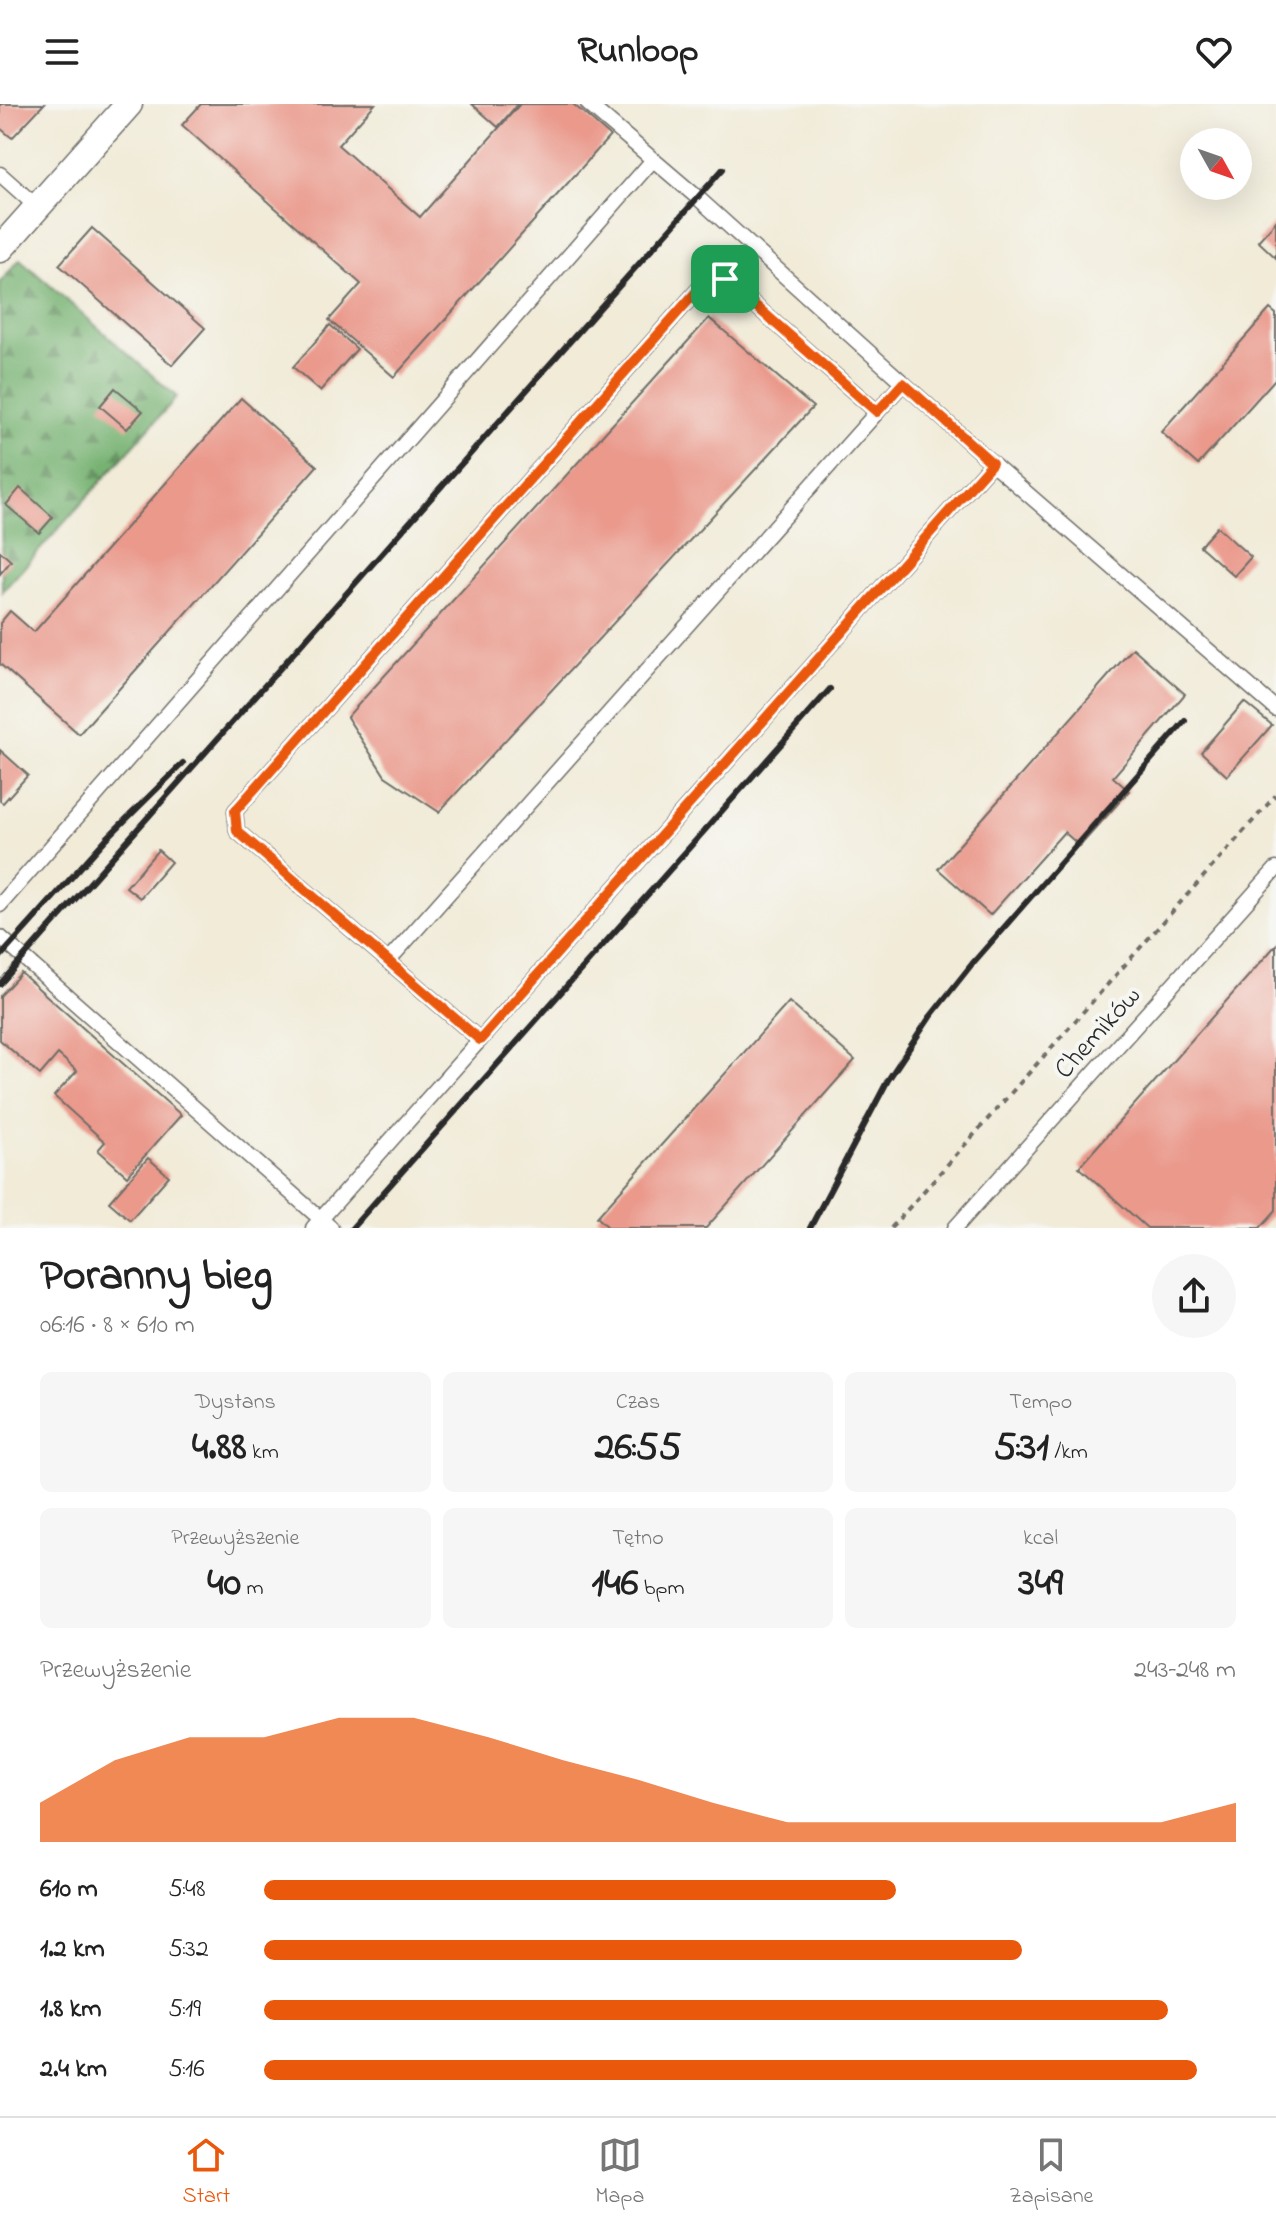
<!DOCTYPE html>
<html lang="pl">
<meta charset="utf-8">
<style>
:root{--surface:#fff;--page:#f6f6f6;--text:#222;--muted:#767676;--line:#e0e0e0;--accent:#ea580c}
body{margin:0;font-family:"Indie Flower",sans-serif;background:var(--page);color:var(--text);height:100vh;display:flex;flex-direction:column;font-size:30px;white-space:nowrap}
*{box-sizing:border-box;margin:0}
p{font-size:26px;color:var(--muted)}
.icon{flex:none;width:44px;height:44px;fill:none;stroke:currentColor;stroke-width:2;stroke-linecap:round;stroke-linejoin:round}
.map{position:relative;height:1124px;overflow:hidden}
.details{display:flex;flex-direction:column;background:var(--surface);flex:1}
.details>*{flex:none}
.needle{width:52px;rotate:130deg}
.controls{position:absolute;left:1180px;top:24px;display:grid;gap:16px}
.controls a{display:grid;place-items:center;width:72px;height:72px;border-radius:50%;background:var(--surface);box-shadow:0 8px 32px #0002;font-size:40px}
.pin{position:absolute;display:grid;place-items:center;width:68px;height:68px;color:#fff;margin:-34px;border-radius:16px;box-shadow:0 4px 12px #0006}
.round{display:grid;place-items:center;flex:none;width:84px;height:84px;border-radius:42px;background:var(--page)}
.headline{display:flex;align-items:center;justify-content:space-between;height:136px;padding:0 40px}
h1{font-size:44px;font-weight:700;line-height:60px}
.figures{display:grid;grid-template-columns:repeat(3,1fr);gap:12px;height:136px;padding:8px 40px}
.figures div{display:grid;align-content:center;border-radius:12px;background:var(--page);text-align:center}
.figures b{font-size:40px;font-weight:700}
.figures small{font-size:22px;font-weight:400}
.figures p{font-size:22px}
.chart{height:224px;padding:16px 40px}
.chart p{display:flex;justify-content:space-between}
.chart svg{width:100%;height:144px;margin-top:8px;fill:var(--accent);opacity:.7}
ul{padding:0 40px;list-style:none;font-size:26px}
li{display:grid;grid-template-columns:128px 96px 1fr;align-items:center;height:60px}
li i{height:20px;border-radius:10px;background:var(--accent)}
header{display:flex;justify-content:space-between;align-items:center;height:104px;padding:0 40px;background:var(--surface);font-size:36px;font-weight:700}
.tabs{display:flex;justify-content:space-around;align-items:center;height:112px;border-top:2px solid var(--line);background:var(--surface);font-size:22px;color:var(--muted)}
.tabs a{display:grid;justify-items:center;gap:4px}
.tabs .on{color:var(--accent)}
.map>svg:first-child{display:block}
.forest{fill:url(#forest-firs);stroke:#516e4e;stroke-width:2}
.building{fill:#ea998b}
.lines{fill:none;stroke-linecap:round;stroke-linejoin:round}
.lane-casing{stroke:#706e68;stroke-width:17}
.street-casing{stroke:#706e68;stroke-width:29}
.path{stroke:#706e68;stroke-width:4;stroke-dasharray:6 6;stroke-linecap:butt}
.lane{stroke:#fff;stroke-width:14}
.street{stroke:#fff;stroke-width:26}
.rail{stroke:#2b2b2b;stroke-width:6}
.route-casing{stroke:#fff;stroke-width:16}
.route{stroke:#ea580c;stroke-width:10}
.labels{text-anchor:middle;stroke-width:8;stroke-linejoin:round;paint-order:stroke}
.street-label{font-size:28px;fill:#2b2b2b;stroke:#f6f6f2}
</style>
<header><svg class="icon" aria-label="menu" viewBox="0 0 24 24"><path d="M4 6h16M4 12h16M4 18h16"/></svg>Runloop<svg class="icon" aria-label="heart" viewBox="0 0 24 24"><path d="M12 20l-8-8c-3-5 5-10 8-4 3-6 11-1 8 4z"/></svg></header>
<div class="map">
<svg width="1276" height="1124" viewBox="0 0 1276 1124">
<defs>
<pattern id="forest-firs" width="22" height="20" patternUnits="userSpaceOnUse" patternTransform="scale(2)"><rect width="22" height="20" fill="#77b272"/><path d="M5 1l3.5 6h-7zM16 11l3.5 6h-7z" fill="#62915e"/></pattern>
</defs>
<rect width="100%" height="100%" fill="#f6f6f2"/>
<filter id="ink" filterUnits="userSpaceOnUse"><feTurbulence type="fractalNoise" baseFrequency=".0125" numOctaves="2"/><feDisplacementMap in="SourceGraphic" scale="16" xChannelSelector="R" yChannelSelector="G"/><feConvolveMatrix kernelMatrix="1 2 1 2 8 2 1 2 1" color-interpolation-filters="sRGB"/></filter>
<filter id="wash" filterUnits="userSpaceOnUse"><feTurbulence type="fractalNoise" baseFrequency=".006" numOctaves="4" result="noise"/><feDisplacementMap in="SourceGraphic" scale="32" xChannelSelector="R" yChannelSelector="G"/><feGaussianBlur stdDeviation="1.8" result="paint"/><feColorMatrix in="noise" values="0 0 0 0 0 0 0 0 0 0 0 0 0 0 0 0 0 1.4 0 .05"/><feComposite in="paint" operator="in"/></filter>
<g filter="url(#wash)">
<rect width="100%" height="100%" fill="#f1ebd8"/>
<path class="forest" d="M 20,155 L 177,293 L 2,488 L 0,178 Z"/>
<g id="blocks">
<g class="building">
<path d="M 0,0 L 44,0 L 12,34 L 0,24 Z"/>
<path d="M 201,0 L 375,0 L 338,41 L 420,113 L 520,0 L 573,0 L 610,32 L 394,273 L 329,216 L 361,180 L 182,21 Z"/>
<path d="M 472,0 L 518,0 L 498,23 Z"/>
<path d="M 1276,117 L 1276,154 L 1258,137 Z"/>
<path d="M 92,124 L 205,224 L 172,261 L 59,161 Z"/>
<path d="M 1270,205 L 1276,210 L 1276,274 L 1198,361 L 1161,328 Z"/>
<path d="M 709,214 L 813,303 L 439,708 L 385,672 L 347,613 Z"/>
<path d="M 330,221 L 357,245 L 320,287 L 293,263 Z"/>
<path d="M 115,284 L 143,307 L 127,325 L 100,302 Z"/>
<path d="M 241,294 L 317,362 L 79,630 L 0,560 L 0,519 L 10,507 L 34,528 Z"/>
<path d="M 20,384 L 53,413 L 39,429 L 6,401 Z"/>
<path d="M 1217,423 L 1251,453 L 1234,472 L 1200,442 Z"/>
<path d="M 0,447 L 11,457 L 0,470 Z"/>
<path d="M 1133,544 L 1185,590 L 1113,673 L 1129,687 L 1080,742 L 1064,728 L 990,811 L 938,765 Z"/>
<path d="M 1244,598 L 1272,621 L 1227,672 L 1201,648 Z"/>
<path d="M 0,646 L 28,671 L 3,699 L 0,697 Z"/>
<path d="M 158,746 L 171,758 L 140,794 L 126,783 Z"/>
<path d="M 1276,841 L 1276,1106 L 1260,1124 L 1147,1124 L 1079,1063 Z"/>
<path d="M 21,869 L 181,1011 L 127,1072 L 98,1046 L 105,1038 L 54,992 L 77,967 L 58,950 L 40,971 L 0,936 L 0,892 Z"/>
<path d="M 789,898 L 855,956 L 706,1124 L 609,1124 L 597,1113 Z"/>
<path d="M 148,1054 L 169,1072 L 130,1116 L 109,1098 Z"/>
</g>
</g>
</g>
<g filter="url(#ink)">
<use href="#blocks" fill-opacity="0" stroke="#706e68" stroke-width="2"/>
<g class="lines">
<defs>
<g id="lane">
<path d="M 588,0 L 698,94 L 992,359 L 1276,605"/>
<path d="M 0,70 L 37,103"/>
<path d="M 0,801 L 652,57"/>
<path d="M 0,833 L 331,1124"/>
<path d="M 388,857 L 237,727 L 235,707 L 704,179 L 725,175 L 877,308"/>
<path d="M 480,936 L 388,857 L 903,279"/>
<path d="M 313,1124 L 992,359"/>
<path d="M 955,1124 L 1276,765"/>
</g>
<path id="street" d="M 0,145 L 129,0"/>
</defs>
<use href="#lane" class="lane-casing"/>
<use href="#street" class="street-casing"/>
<path class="path" d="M 891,1124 L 1276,691"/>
<use href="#lane" class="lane"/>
<use href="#street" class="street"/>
<g class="rail">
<path d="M 0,853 L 106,735 L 183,659"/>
<path d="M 0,880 L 723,65"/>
<path d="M 352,1124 L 830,585"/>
<path d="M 810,1124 L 888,976 L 930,913 L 972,860 L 1185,617"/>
</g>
</g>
</g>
<g class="lines" filter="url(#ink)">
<defs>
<path id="route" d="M 725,175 L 877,308 L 903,279 L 992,359 L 480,936 L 237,727 L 235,707 L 704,179 Z"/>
</defs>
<use href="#route" class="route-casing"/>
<use href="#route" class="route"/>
</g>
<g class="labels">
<g class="street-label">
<text transform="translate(1096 927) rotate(-48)" y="10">Chemików</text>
</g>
</g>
</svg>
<div class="controls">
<a><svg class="needle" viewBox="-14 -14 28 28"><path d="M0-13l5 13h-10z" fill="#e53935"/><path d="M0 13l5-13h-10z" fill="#767676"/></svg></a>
</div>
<div class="pin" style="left:725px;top:175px;background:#1e9e55"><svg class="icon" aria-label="arrive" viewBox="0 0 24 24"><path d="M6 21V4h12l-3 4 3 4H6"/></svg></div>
</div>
<section class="details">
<div class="headline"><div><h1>Poranny bieg</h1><p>06:16 · 8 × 610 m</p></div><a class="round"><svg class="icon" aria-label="share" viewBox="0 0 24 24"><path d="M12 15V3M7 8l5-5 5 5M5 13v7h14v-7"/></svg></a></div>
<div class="figures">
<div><p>Dystans</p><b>4.88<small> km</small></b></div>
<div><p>Czas</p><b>26:55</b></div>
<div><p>Tempo</p><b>5:31<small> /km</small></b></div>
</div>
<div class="figures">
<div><p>Przewyższenie</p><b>40<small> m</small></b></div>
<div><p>Tętno</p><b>146<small> bpm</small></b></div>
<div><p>kcal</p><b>349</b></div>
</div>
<div class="chart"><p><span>Przewyższenie</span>243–248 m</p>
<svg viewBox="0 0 160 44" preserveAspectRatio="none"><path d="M0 44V32L10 19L20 12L30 12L40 6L50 6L60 12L70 19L80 25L90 32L100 38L110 38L120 38L130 38L140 38L150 38L160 32V44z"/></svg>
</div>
<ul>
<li><b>610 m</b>5:48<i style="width:65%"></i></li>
<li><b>1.2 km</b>5:32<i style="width:78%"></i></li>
<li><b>1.8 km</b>5:19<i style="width:93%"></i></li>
<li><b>2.4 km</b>5:16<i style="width:96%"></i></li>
</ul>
</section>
<nav class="tabs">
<a class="on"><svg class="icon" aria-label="home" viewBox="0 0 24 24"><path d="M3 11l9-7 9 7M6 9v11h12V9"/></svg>Start</a>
<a><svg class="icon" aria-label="map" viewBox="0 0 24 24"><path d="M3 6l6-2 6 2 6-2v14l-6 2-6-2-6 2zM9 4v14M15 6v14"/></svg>Mapa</a>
<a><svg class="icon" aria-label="saved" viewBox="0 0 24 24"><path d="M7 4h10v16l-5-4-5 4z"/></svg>Zapisane</a>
</nav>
